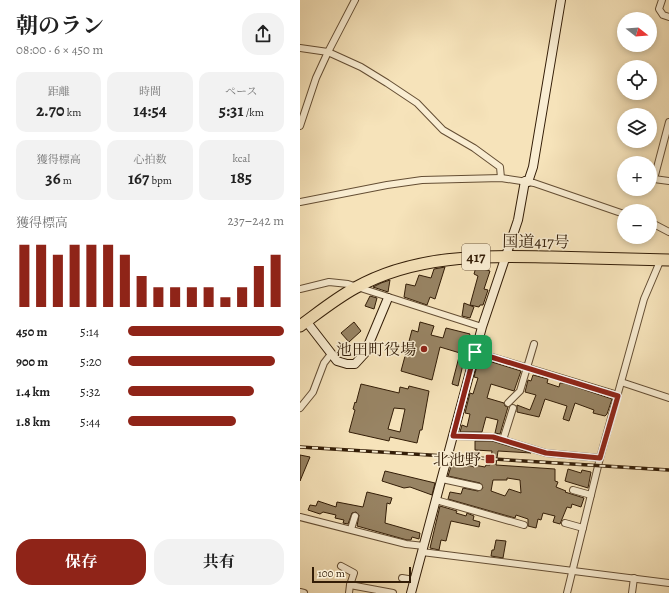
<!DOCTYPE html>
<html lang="ja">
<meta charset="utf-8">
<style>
:root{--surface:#fff;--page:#f2f2f2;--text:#222;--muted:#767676;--accent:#8f2418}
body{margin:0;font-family:Alegreya,"Noto Serif JP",serif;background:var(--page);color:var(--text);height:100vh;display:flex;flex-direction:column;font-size:15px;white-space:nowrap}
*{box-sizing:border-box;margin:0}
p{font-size:13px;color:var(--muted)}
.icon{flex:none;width:22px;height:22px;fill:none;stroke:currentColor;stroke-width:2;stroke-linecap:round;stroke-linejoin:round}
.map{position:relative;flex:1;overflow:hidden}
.panel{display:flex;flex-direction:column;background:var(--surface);width:300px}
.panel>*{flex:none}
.needle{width:26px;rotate:107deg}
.fabs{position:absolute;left:317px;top:12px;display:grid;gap:8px}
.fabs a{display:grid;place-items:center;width:40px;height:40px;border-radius:50%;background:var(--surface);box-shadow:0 2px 6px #0003;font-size:20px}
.scale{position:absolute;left:12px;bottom:10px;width:99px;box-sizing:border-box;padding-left:4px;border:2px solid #331d07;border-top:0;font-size:11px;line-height:14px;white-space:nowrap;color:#331d07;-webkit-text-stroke:3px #f9edd2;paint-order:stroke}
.pin{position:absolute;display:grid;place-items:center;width:34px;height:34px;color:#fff;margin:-17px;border-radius:8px;box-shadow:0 2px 6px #0006}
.round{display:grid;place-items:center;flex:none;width:42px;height:42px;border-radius:16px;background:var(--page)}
.summary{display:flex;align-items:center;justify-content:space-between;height:68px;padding:0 16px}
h1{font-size:22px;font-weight:700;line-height:30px}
.metrics{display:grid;grid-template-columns:repeat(3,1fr);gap:6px;height:68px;padding:4px 16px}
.metrics div{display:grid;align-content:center;border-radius:10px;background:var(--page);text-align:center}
.metrics b{font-size:17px;font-weight:700}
.metrics small{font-size:11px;font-weight:400}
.metrics p{font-size:11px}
.chart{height:112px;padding:8px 16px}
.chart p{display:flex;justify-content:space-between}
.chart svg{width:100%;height:72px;margin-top:4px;stroke:var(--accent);stroke-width:6}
.primary-button{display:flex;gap:8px;margin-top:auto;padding:8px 16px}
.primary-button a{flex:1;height:46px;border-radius:16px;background:var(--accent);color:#fff;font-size:16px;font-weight:700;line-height:46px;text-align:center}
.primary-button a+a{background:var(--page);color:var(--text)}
ul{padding:0 16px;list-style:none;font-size:13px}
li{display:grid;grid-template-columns:64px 48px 1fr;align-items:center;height:30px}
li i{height:10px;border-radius:5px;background:var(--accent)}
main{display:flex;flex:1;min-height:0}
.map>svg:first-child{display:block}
.building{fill:#988464;stroke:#331d07;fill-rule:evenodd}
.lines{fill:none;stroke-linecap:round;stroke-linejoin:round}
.street-casing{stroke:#644e34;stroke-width:8}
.secondary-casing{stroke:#331d07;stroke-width:10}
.highway-casing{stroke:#331d07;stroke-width:13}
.street{stroke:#f9edd2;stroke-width:6}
.secondary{stroke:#f9edd2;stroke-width:8}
.highway{stroke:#f6e3ba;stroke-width:11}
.rail-casing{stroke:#331d07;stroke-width:3.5}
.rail{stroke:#f9edd2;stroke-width:2;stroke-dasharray:6;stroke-linecap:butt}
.route-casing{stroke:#fff;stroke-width:8}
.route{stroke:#8f2418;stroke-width:5}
.poi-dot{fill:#8f2418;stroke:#f9edd2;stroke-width:1.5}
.labels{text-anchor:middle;stroke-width:3;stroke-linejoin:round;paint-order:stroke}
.shield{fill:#f9edd2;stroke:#6e5b44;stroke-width:1}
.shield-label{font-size:15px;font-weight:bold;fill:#331d07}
.street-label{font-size:16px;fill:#331d07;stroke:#f9edd2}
.poi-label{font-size:16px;fill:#331d07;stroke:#f9edd2;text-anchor:end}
</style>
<main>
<section class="panel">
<div class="summary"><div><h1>朝のラン</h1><p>08:00 · 6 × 450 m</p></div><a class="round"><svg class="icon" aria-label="share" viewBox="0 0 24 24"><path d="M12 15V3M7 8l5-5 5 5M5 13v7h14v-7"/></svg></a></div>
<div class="metrics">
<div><p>距離</p><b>2.70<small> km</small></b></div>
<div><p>時間</p><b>14:54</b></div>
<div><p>ペース</p><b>5:31<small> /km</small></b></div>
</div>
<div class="metrics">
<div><p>獲得標高</p><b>36<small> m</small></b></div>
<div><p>心拍数</p><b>167<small> bpm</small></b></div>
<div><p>kcal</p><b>185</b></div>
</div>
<div class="chart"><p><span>獲得標高</span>237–242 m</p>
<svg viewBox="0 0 160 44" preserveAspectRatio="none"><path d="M5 44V6M15 44V6M25 44V12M35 44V6M45 44V6M55 44V6M65 44V12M75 44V25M85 44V32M95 44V32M105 44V32M115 44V32M125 44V38M135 44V32M145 44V19M155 44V12"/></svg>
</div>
<ul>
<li><b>450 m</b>5:14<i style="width:100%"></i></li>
<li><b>900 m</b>5:20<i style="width:94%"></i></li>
<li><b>1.4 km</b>5:32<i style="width:81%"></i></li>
<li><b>1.8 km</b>5:44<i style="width:69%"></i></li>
</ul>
<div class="primary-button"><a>保存</a><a>共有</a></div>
</section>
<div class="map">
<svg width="369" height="593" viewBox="0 0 369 593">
<rect width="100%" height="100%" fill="#f6e3ba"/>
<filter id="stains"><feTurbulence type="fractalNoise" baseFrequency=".005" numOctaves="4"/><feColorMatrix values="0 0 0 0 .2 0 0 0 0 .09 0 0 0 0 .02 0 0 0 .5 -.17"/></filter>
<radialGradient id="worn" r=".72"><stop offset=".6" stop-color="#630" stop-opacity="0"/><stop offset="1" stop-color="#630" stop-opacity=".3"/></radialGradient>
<g class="building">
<path d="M 145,267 L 135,299 L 130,297 L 127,305 L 104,297 L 106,284 L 115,286 L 119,275 L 131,278 L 134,269 Z"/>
<path d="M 176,267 L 190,271 L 184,289 L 188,290 L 183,305 L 180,305 L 179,307 L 170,305 L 178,276 L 174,274 Z"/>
<path d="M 90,280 L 88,292 L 73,287 L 81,283 Z"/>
<path d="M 70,296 L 77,298 L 74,309 L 65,306 Z"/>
<path d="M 164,303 L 174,307 L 170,318 L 162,316 Z"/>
<path d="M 54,322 L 61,331 L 49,342 L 41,333 Z"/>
<path d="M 120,322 L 134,326 L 131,335 L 143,338 L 146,328 L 170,334 L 158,386 L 152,384 L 160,353 L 140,347 L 132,380 L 101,371 L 112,330 L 118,332 Z"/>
<path d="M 179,358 L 221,371 L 214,391 L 191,384 L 187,398 L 204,403 L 205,406 L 208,407 L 200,434 L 195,433 L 198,420 L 186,417 L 182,432 L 160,432 L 162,425 L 167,427 L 170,414 L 165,413 L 170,393 L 173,394 L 178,378 L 174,377 Z"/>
<path d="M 233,375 L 248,379 L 247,383 L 259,387 L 260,383 L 264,383 L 312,399 L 307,414 L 305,416 L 293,413 L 294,410 L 275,403 L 269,421 L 263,419 L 267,406 L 245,399 L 239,417 L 217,412 L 217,405 L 230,410 L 236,395 L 225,392 L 228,380 L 231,381 Z"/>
<path d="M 61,384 L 99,393 L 100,387 L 108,389 L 109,386 L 129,391 L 122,430 L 120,430 L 117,443 L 90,437 L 89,441 L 49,432 L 55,410 L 53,409 L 55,402 L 56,403 ZM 94,408 L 105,409 L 100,432 L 88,429 Z"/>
<path d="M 175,441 L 192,441 L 231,453 L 198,451 L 196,465 L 255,469 L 255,481 L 258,482 L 256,487 L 266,491 L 265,492 L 284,498 L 281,507 L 272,504 L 271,508 L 267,507 L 260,524 L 253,522 L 255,516 L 243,513 L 241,520 L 238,519 L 236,528 L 228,526 L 228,519 L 216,515 L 215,518 L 148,499 L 150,492 L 161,494 L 163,488 L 178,491 L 183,488 L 180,483 L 148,476 L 152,463 L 158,464 L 159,462 L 174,467 L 174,465 L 185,467 L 186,465 L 190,465 L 192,451 L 175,450 ZM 207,478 L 220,480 L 221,493 L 209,489 L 205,496 L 191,491 L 193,480 L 207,480 Z"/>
<path d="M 0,455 L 10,457 L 0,481 Z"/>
<path d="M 268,469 L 281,473 L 282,470 L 291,472 L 288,488 L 265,481 Z"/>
<path d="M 85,471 L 135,483 L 132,495 L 110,487 L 104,488 L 82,481 Z"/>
<path d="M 67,492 L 92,498 L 90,504 L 87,503 L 85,523 L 120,533 L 119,539 L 112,537 L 111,540 L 107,540 L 57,526 L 59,515 L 56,512 L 52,513 L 48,524 L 43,523 L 44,520 L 35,518 L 36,515 L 23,512 L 20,514 L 8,510 L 10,505 L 16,506 L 18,501 L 36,507 L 37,502 L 63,507 Z"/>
<path d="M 140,506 L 157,511 L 156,513 L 166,516 L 167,513 L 174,516 L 173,520 L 180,522 L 179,527 L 151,521 L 146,541 L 141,540 L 139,550 L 130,548 Z"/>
<path d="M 196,540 L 206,541 L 203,558 L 191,556 L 192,550 L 194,550 Z"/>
</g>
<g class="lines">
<defs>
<g id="street">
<path d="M 362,0 L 359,9 L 363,15 L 369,17"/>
<path d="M 0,48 L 28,52 L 61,67 L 87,83 L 117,103 L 143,130 L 174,148 L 200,167 L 201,178"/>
<path d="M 369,122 L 354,179 L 369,181"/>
<path d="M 0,126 L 16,78 L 28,52 L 55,0"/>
<path d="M 0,202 L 87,185 L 122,180 L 201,178 L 234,183 L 324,214"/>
<path d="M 350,222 L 369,232"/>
<path d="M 0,289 L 29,282 L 48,284 L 182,327"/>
<path d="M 175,352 L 318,395"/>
<path d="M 321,382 L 369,398"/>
<path d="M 208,403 L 220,391 L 234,344"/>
<path d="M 0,408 L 13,392 L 24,363 L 31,354"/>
<path d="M 153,436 L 193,437 L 246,453 L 300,458"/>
<path d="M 203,440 L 213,408"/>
<path d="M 142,479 L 179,487"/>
<path d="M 273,490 L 291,495"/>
<path d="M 136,500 L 224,525"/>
<path d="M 0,517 L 106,544 L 124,546"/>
<path d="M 265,523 L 283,528"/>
<path d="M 51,529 L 55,516"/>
<path d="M 122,552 L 369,583"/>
<path d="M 41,566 L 54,573 L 50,585 L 93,593"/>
<path d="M 102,578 L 114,580"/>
<path d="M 0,592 L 4,593"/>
<path d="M 49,593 L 50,585"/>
<path d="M 267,593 L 300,458 L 344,299 L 361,259"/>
<path d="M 332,593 L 334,578"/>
</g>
<g id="secondary">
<path d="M 228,182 L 233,167 L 261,0"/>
<path d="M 6,321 L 37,361 L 47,364 L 55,364 L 65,353 L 88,298"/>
<path d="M 111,593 L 182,327 L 218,220 L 225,181"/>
</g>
<path id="highway" d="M 0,326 C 18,313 35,299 55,288 C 116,254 183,256 251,257 C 290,258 330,259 369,260"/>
</defs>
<use href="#street" class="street-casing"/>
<use href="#secondary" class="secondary-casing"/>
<use href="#highway" class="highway-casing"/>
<use href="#street" class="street"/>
<use href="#secondary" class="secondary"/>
<use href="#highway" class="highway"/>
<defs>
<path id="rail" d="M 0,447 L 369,470"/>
</defs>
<use href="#rail" class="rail-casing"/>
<use href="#rail" class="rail"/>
</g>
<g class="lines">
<defs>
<path id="route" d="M 175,352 L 318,396 L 300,458 L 246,453 L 193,437 L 153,436 Z"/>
</defs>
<use href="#route" class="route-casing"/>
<use href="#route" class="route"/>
</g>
<g class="poi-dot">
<circle cx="124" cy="349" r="4"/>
<rect x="185" y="454" width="10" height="10" rx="2"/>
</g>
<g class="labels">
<rect class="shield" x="162" y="244" width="28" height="26" rx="3"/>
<g class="shield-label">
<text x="176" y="262">417</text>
</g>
<g class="street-label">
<text transform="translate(236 241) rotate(1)" y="6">国道417号</text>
</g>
<g class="poi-label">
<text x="116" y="355">池田町役場</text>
<text x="181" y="465">北池野</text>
</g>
</g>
<rect width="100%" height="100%" filter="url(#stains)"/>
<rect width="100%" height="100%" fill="url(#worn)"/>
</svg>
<div class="fabs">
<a><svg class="needle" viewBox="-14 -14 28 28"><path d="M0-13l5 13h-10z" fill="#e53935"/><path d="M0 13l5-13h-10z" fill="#767676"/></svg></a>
<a><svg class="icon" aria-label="locate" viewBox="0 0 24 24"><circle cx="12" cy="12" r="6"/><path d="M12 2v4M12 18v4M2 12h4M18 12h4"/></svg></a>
<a><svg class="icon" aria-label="layers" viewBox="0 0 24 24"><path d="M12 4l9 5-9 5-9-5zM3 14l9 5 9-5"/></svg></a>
<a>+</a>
<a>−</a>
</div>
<div class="scale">100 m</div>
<div class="pin" style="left:175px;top:352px;background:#1e9e55"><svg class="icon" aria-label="arrive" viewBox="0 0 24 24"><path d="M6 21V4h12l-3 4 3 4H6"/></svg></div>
</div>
</main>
